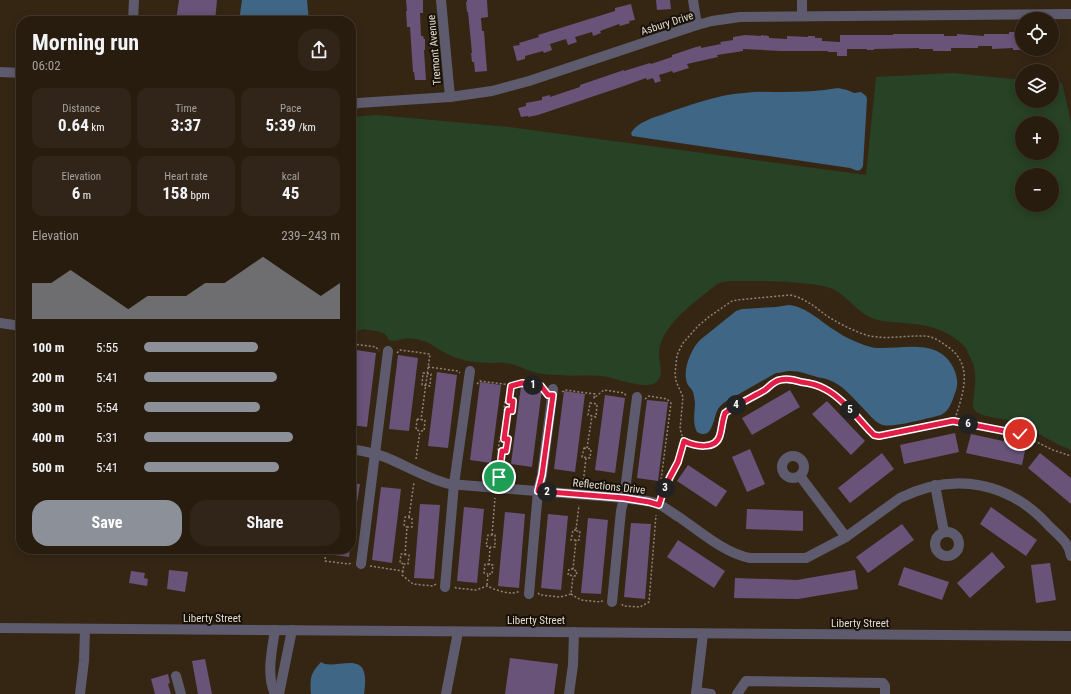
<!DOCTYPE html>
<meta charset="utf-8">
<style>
:root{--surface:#281c0f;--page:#302518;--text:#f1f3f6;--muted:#a5a19e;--line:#443a2f;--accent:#8c9099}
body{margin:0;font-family:"Roboto Condensed",sans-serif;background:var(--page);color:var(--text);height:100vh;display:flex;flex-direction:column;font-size:15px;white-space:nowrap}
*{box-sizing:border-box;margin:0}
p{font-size:13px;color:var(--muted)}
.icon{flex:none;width:22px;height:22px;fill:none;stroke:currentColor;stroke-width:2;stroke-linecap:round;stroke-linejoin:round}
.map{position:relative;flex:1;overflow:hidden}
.panel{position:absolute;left:16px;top:16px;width:340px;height:538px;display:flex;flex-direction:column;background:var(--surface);border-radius:16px;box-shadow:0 2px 10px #0003,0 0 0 1px var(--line)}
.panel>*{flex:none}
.buttons{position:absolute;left:1015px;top:12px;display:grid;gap:8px}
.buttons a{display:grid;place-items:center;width:44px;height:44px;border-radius:50%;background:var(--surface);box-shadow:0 2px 10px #0003,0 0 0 1px var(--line);font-size:20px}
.pin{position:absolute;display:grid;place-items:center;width:34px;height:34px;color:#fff;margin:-17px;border:2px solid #fff;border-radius:50%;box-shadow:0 1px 4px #0007}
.km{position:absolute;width:20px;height:20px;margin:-10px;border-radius:50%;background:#222;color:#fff;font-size:11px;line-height:20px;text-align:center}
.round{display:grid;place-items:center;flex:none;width:42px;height:42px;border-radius:16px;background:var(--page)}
.overview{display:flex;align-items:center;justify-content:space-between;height:68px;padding:0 16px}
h1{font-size:22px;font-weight:700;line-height:30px}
.stats{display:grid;grid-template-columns:repeat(3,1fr);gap:6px;height:68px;padding:4px 16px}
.stats div{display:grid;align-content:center;border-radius:10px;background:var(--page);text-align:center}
.stats b{font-size:17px;font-weight:700}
.stats small{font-size:11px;font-weight:400}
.stats p{font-size:11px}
.chart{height:112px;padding:8px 16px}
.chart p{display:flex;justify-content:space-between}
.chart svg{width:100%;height:72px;margin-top:4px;fill:var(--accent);opacity:.7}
.action{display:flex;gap:8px;margin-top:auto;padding:8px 16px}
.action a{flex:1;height:46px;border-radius:16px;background:var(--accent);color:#fff;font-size:16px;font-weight:700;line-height:46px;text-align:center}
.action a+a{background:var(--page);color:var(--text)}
ul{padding:0 16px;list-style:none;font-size:13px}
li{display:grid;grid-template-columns:64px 48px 1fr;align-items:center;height:30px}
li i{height:10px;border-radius:5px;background:var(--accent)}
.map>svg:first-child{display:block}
.green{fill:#274225;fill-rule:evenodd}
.water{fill:#3f6685}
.building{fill:#695379}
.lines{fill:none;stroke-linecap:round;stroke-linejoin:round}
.path{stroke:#8f8374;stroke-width:1.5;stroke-dasharray:2 2;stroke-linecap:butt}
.minor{stroke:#5d5b6d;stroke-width:10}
.route-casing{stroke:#fff;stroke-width:8}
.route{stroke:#e11d48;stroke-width:5}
.labels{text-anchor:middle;stroke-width:4;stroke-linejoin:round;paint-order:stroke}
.street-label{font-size:11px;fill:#e2d9cd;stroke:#171109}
</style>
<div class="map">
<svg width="1071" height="694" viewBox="0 0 1071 694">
<rect width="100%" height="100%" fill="#352614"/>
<path class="green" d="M 953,73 L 1022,80 L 1022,101 L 1052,101 L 1052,83 L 1062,83 L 1071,122 L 1071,450 C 1065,447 1058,445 1052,441 C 1037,434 1024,424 1008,420 C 1000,418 978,417 974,409 C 972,406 973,401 974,397 C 975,379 978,370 968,353 C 967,350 966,348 963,345 C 950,332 933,326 914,324 C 901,322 888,323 875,319 C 858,314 849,297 833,289 C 826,286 818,285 810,284 C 786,281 761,281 737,281 C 729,281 724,281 717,284 C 698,300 672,317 662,340 C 660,344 659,350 659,354 C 659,363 665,377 655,383 C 645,389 619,380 608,377 C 592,374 576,377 560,375 C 550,375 539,374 530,371 C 521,368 513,363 504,363 C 500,362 496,363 492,363 C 484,363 476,362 468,361 C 459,359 448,355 440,350 C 435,347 430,343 424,341 C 418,339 410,338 403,339 C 398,340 394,342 389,340 L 385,334 L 380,332 L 364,329 L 356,331 L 351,334 L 351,117 L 377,115 L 509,127 L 866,175 L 876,77 ZM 1022,123 L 1052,123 L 1052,153 L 1022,153 ZM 1022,175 L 1052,175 L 1052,205 L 1022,205 Z"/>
<g class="water">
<path d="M 242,0 L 307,0 L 309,21 L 239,21 Z"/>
<path d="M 838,88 L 847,90 L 854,93 L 861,92 L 866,96 L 867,99 L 863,166 C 860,173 855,170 850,168 L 632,136 L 631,133 C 637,122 653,118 664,114 C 690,105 716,95 744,93 C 757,91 770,92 783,92 C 802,92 820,91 838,88 Z"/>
<path d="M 789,305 C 807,307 821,322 836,331 C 844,337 854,341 864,345 C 868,346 873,348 878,348 C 904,349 938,338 953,367 C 957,375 959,384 955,393 C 952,402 949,411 941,415 C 929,418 892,428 883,425 C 875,423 868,413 862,407 C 852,397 843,385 829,380 C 825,378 819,378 814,376 C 807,374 799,371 791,371 C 785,371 781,373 776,373 L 725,402 C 722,404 720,406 718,409 C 713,418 713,441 697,432 C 692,423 695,412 695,402 C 694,398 694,393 692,390 C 691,388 689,387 688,385 C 681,372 691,349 700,340 L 736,311 L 742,309 L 776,307 Z"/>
<path d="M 321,662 C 332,670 359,654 364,672 C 366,679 365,687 364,694 L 311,694 C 310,678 310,674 321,662 Z"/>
</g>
<g class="building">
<path d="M 179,0 L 217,0 L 215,21 L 176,21 Z"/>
<path d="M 406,0 L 423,0 L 423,13 L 420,13 L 421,36 L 423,36 L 424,39 L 425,39 L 425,50 L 424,50 L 426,80 L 415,80 L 414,72 L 413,72 L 410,27 L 407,27 L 406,11 L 407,11 Z"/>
<path d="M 467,0 L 487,0 L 488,17 L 481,18 L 482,31 L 484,31 L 485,45 L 487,71 L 475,72 L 474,62 L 472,62 L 471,53 L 472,53 L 468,12 L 467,12 L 466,2 L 467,2 Z"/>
<path d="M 656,0 L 670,0 L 671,9 L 657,10 Z"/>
<path d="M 631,4 L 635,20 L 629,21 L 630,23 L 620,26 L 619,24 L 600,31 L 601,33 L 593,36 L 592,32 L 575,37 L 577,42 L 568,45 L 566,39 L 550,44 L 552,50 L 544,53 L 543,51 L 525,56 L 525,59 L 517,61 L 513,46 L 520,45 L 519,43 L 539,37 L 538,35 L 615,11 L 615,8 Z"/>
<path d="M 1009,32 L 1022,32 L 1022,50 L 1013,50 L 1013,48 L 992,49 L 992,46 L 978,46 L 978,48 L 951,48 L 951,51 L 933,51 L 933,49 L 919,49 L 919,48 L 874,49 L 874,50 L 867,50 L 867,49 L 847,49 L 847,56 L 837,56 L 837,52 L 828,52 L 828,51 L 781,51 L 743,49 L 743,51 L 717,55 L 718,57 L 687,64 L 689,68 L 673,73 L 672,71 L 659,75 L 661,81 L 655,83 L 653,78 L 647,80 L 646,78 L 624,86 L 538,115 L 528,117 L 528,116 L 521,117 L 518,108 L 526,106 L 526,103 L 542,100 L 542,97 L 550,95 L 550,97 L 580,87 L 580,85 L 624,70 L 624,71 L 650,63 L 651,64 L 672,57 L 672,55 L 696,47 L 701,46 L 701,48 L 721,44 L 720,42 L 733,40 L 733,37 L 745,35 L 761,36 L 761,35 L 769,36 L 769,38 L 787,39 L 787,36 L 808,37 L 808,36 L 815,36 L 815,38 L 822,38 L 822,41 L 840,42 L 840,35 L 893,35 L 893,34 L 944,34 L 944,36 L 957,36 L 957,34 L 984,36 L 984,34 L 1009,34 Z"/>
<path d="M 356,350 L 376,353 L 367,427 L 351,425 L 351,387 Z"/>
<path d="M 398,355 L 418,358 L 409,431 L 389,429 Z"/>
<path d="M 437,372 L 457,375 L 448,448 L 428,446 Z"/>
<path d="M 480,382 L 501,385 L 491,463 L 470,460 Z"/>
<path d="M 521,386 L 542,389 L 532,467 L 511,464 Z"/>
<path d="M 790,390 L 800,407 L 752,435 L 742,418 Z"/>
<path d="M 564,391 L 585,394 L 575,472 L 554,469 Z"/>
<path d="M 605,395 L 625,398 L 615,473 L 595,470 Z"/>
<path d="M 647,400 L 668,402 L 658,481 L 637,478 Z"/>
<path d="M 827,401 L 865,441 L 851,455 L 812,414 Z"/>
<path d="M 955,433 L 959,452 L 904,464 L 900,445 Z"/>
<path d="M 971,434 L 1026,446 L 1022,465 L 966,453 Z"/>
<path d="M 750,449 L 765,484 L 747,492 L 732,457 Z"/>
<path d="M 882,453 L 894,469 L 850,503 L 838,488 Z"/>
<path d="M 1040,453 L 1071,478 L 1071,504 L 1028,468 Z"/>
<path d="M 688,465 L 727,491 L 716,507 L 677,481 Z"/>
<path d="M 351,483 L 360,484 L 355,515 L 351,514 Z"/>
<path d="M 381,487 L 401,489 L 392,563 L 372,560 Z"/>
<path d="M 420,504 L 440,505 L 434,579 L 414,578 Z"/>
<path d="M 464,507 L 484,509 L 477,583 L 457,581 Z"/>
<path d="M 991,507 L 1037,540 L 1026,556 L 980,524 Z"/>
<path d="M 747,509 L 803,511 L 803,531 L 746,529 Z"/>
<path d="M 505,512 L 525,514 L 519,588 L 498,586 Z"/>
<path d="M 548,514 L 568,516 L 561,590 L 541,588 Z"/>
<path d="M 588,518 L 608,520 L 601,594 L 581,593 Z"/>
<path d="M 631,523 L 651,524 L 645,599 L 624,597 Z"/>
<path d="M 902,524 L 914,540 L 868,573 L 856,557 Z"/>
<path d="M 678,540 L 725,571 L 714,588 L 667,557 Z"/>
<path d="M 320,549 L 350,549 L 349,557 L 319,553 Z"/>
<path d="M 992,552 L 1005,567 L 970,598 L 957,583 Z"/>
<path d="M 1050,563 L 1056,600 L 1036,603 L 1031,565 Z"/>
<path d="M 904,567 L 949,582 L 942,600 L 898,585 Z"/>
<path d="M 169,570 L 188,572 L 185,592 L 167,589 Z"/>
<path d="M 855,570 L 858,589 L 798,599 L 734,598 L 735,578 L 797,580 Z"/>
<path d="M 131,571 L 145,573 L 144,578 L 148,579 L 147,586 L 129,583 Z"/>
<path d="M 510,658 L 558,664 L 554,694 L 505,694 Z"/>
<path d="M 205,659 L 212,694 L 198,694 L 192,661 Z"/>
<path d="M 168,674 L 170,683 L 168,684 L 171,694 L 155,694 L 151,679 Z"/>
</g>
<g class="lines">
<g class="path">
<path d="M 397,353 L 400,350 L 430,354 L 421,420"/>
<path d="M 351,360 L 353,344 L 376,347 L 379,351"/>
<path d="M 428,367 L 458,371 L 460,373"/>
<path d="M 423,373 L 431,374 L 430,386 L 422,385 Z"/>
<path d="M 477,384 L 480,381 L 511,385 L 522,383 L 541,386 L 544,390"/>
<path d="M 562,392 L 565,390 L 595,394 L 594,398 L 604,390 L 624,393 L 627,397"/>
<path d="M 645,399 L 649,396 L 667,399 L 671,403 L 661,480 L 658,493"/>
<path d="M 505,400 L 513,401 L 511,411 L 504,410 Z"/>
<path d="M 509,401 L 511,385"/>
<path d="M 590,403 L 597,404 L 596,417 L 588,415 Z"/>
<path d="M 417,419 L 425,420 L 424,431 L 416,430 Z"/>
<path d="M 500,438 L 508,439 L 506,451 L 498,450 Z"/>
<path d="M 504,439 L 508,411"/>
<path d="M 684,441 C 693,445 707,449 716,443 C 724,436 719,422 725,414 C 730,406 757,395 766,389 C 771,385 775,381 781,380 C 793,378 816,383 826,389 C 845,400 857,421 874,435 L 879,436 L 886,435 L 953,421 L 1020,434 L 1053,450 L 1071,456"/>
<path d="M 584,448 L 591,449 L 590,458 L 582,457 Z"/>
<path d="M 587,448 L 592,416"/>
<path d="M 416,459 L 420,431"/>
<path d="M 499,477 L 502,451"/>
<path d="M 583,484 L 586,458"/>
<path d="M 662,495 L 670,477 L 679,462 L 684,441 L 680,429 L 683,397 L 676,381 L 675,374 L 677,355 L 683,343 L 698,326 L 710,316 L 732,301 L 737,300 L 790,295 C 805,298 815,307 827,316 C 838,323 850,329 863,334 C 883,341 905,335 926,336 C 933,337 940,341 945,345 C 975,363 963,393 955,419 L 953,421"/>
<path d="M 409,517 L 414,482"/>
<path d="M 576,530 L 573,530 L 571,540 L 579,540 L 580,531 L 576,531 L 576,530 L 579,505"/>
<path d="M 492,535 L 495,498"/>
<path d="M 326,549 L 325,561 L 349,564 L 352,562"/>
<path d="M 405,555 L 407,527 L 412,527 L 412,518 L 405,517 L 404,526 L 407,527"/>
<path d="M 489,565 L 490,547 L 486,546 L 488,535 L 495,535 L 495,547 L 490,547"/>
<path d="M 370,566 L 403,571 L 404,564 L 408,564 L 409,555 L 401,554 L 400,563 L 404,564"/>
<path d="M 573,569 L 569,569 L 568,575 L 576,576 L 577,571 L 573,570 L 573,569 L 576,540"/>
<path d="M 403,571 L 402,575 L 413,584 L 433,586 L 436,584"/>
<path d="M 487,585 L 488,574 L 492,574 L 493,565 L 485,564 L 484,573 L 488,574"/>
<path d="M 455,587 L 456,588 L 476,590 L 487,586 C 496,590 511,596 520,591"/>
<path d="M 538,593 L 540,595 L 560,597 L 571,594 L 573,576"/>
<path d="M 571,594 L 581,600 L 601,602 L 603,600"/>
<path d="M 622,604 L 623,606 L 640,607 L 649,602 L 656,515"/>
</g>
<g class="minor">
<path d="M 441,0 L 450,97"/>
<path d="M 693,0 L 697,25"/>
<path d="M 802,0 L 802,16"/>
<path d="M 133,21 L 134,0"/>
<path d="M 0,72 L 21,73"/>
<path d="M 351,106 L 358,103 L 450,97 L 492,91 L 529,81 L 697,25 L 712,21 L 740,17 L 1071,14"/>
<path d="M 0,323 L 21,326"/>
<path d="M 351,449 C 363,451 374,453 385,457 C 407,466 426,478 449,484 L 624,498 C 635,500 647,500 658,504 C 665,507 672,513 679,517 C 699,531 726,554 750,558 L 806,558 L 846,537 L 900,498 C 955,471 1010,482 1050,527 C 1055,532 1066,541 1068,547 C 1070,550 1070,553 1071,556"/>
<circle cx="793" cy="467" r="11"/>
<path d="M 800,476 L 846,537"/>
<path d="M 935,485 L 944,532"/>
<circle cx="947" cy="544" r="12"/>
<path d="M 361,564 L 388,351"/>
<path d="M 445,587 L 454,484 L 470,371"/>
<path d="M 529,594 L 538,491 L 542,475 L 553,389"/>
<path d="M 612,602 L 621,511 L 624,498 L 637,397"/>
<path d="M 0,628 L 1071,636"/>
<path d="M 176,676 L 181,694"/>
<path d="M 696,692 L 711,694"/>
<path d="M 80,694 L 84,661 L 85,629"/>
<path d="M 275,694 C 266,675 272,650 275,630"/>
<path d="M 279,694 L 292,630"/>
<path d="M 446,694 L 458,632"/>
<path d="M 569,694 L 573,665 L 574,632"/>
<path d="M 696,694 L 703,634"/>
<path d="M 737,694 L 746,681 L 883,683 L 885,686 L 885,694"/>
</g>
</g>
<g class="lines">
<defs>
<path id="route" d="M 499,477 L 502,451 L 506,451 L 508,439 L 504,439 L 508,410 L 512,411 L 513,401 L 509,401 L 511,386 L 522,383 L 541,386 L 548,395 L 553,395 L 542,475 L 538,491 L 624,498 L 649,502 L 659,505 L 663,492 L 670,477 L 678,462 L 684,441 C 694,446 716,451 720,435 C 722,428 722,421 725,413 C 738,404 751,398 765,390 C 770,386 774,381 780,380 C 787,378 795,380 801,382 C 809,383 818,385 825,389 C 841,397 858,418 870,431 L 874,435 L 879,436 L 953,421 L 1020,434"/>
</defs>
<use href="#route" class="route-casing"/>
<use href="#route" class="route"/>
</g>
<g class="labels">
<g class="street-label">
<text transform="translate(667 23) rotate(-18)" y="4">Asbury Drive</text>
<text transform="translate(434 50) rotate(-95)" y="4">Tremont Avenue</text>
<text transform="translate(609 486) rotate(6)" y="4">Reflections Drive</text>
<text x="212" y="622">Liberty Street</text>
<text x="536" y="624">Liberty Street</text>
<text x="860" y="627">Liberty Street</text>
</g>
</g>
</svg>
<div class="buttons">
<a><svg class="icon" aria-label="locate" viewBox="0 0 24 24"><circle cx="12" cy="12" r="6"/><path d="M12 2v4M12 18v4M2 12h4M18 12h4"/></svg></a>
<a><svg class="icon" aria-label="layers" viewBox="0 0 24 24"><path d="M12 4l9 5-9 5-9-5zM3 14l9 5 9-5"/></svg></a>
<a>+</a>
<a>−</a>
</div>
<div class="pin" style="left:499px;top:477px;background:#1e9e55"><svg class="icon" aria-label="arrive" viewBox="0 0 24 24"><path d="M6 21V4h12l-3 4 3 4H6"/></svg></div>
<div class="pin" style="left:1020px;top:434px;background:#d93025"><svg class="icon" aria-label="check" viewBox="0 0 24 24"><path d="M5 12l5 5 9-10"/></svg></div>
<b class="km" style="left:533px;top:385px">1</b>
<b class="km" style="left:547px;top:492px">2</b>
<b class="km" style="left:665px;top:488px">3</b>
<b class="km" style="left:736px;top:405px">4</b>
<b class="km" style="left:850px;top:410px">5</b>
<b class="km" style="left:968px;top:424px">6</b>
<section class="panel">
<div class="overview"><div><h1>Morning run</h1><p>06:02</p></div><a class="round"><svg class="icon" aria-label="share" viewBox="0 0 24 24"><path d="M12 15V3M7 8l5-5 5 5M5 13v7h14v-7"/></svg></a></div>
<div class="stats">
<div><p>Distance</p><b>0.64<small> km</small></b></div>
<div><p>Time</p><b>3:37</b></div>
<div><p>Pace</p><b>5:39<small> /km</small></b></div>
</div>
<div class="stats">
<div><p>Elevation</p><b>6<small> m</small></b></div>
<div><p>Heart rate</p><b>158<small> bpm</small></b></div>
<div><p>kcal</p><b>45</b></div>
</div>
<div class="chart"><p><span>Elevation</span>239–243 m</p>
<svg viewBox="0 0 160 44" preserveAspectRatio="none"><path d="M0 44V22L10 22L20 14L30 22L40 30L50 38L60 30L70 30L80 30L90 22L100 22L110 14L120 6L130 14L140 22L150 30L160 22V44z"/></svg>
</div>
<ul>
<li><b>100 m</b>5:55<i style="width:58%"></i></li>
<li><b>200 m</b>5:41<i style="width:68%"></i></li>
<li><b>300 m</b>5:54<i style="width:59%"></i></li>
<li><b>400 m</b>5:31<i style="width:76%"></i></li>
<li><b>500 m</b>5:41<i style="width:69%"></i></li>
</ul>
<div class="action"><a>Save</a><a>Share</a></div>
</section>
</div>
